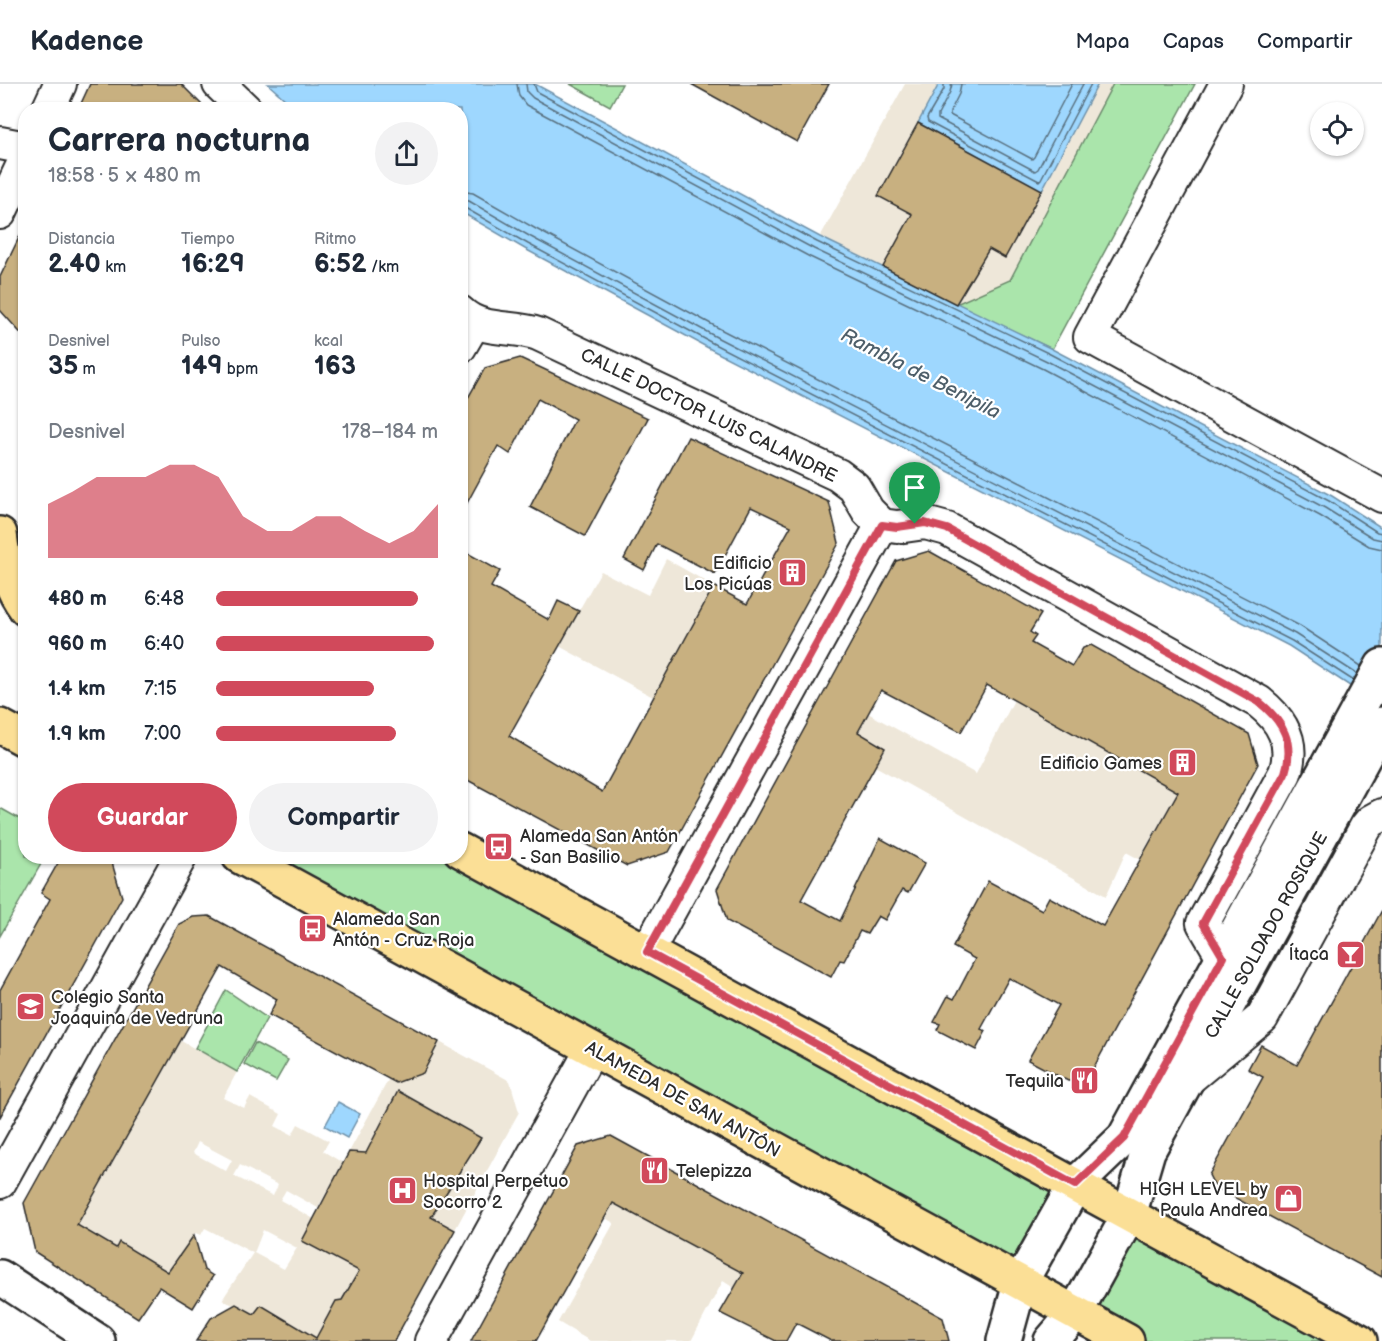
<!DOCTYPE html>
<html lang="es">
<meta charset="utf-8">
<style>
:root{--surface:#fff;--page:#f2f2f3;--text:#1f2937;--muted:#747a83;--line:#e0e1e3;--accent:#d1495b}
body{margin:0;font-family:"Balsamiq Sans",sans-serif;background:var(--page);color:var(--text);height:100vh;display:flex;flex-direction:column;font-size:22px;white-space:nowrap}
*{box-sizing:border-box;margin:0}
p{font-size:20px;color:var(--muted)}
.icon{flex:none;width:33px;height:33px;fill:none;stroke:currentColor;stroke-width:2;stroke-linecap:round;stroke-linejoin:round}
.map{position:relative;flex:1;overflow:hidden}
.sheet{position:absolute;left:18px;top:18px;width:450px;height:762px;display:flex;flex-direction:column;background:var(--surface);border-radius:24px;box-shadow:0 2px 4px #0004}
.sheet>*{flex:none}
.controls{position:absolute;left:1310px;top:18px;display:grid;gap:12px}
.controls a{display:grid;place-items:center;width:54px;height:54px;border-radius:50%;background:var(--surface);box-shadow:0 2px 4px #0004;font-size:30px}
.pin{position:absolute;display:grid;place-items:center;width:51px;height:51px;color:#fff;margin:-62px -26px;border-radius:50% 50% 50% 0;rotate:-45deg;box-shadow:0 0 6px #0007}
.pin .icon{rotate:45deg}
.round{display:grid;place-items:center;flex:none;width:63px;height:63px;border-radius:32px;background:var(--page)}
.summary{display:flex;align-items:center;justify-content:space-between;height:102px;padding:0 30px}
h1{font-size:33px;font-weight:600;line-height:45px}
.stats{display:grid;grid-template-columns:repeat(3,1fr);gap:9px;height:102px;padding:6px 30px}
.stats div{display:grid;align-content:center}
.stats b{font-size:26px;font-weight:600}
.stats small{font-size:16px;font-weight:400}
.stats p{font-size:16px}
.chart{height:168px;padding:12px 30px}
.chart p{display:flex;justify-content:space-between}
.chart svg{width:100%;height:108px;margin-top:6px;fill:var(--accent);opacity:.7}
.cta{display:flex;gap:12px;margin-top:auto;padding:12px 30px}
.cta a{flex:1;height:69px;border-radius:36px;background:var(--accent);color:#fff;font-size:24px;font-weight:600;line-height:69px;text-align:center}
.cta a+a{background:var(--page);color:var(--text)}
ul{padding:0 30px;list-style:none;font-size:20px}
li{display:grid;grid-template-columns:96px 72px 1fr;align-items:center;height:45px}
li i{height:15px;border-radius:8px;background:var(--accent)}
header{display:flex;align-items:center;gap:36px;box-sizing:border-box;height:84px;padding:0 30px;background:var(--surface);border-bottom:2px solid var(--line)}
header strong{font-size:28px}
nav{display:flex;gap:33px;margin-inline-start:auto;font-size:21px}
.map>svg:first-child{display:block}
.built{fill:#eee7d9;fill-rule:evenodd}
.green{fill:#aae5ab;stroke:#6a886b;stroke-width:1.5}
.water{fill:#9ed7fe;stroke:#7092aa;stroke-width:1.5}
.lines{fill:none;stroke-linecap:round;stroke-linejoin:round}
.shore{stroke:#59707f;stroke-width:1.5}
.building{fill:#c8b080;stroke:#2b2b2b;stroke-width:1.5}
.minor-casing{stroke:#2b2b2b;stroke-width:36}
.secondary-casing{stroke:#2b2b2b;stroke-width:38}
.primary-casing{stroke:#2b2b2b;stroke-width:38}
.minor{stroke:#fff;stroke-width:32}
.secondary{stroke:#fff;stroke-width:33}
.primary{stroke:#fbdf96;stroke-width:33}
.route-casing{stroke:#fff;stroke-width:12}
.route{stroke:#d1495b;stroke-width:8}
.labels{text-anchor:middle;stroke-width:4.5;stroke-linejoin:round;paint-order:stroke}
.street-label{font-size:18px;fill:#2b2b2b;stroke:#fff}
.poi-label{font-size:18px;fill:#2b2b2b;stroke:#fff;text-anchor:end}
.water-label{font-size:20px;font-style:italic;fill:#4e5f6a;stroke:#fff}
</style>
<header>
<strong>Kadence</strong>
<nav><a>Mapa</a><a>Capas</a><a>Compartir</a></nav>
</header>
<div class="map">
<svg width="1382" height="1257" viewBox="0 0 1382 1257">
<rect width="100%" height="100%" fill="#fff"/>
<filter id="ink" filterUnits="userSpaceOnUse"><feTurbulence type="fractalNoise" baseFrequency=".0167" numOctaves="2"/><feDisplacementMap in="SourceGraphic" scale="12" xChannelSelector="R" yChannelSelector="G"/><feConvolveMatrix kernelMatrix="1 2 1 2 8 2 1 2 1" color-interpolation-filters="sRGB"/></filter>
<g filter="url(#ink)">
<g class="built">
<path d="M 905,0 L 1195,0 L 1052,265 L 820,153 Z"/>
<path d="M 666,475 L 714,502 L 653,613 L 559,562 L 601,487 L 648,511 Z"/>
<path d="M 1014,616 L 1164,700 L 1190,687 L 1139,775 L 1126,768 L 1106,812 L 875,682 L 885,664 L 858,648 L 868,629 L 976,690 Z"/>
<path d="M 416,945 L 510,997 L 519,1028 L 415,1219 L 319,1257 L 261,1221 L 254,1230 L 222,1216 L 253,1169 L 205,1144 L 201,1151 L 195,1149 L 168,1189 L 120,1158 L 116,1164 L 72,1138 L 87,1124 L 181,957 L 237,988 L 223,1014 L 244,1024 L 250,1013 L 281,1030 L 275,1042 L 292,1051 L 298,1040 L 329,1057 L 323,1067 L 343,1079 ZM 198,1058 L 232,1076 L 226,1087 L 193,1069 ZM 240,1081 L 278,1101 L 273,1112 L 234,1092 ZM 329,1103 L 314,1135 L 280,1116 L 286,1106 L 318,1124 ZM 263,1146 L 297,1164 L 284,1185 L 254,1169 Z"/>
<path d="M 608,1116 L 742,1189 L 734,1204 L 723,1197 L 691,1257 L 590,1257 L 558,1238 L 614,1139 L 600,1131 Z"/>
</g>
<g class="green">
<path d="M 570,0 L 622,0 L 610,22 Z"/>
<path d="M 1113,0 L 1195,0 L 1052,265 L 956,220 L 1010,196 Z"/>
<path d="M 0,724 L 25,738 L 26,772 L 45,773 L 0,852 Z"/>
<path d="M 460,772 L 1075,1101 L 1020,1199 L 239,773 Z"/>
<path d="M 226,906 L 267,934 L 237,988 L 195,964 Z"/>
<path d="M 255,959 L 288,976 L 276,997 L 244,980 Z"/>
<path d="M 1129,1131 L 1360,1257 L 1127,1257 L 1075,1229 Z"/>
</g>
<g class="water">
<path d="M 268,0 L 535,0 L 820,153 L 1052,265 L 1332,412 L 1382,444 L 1382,623 L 1289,562 L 714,267 L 525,165 L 461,128 L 460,26 L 296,25 Z"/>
<path d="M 939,0 L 1098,0 L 1042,106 L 918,39 Z"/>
<path d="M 338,1018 L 360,1030 L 347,1054 L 325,1042 Z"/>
</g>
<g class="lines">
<g class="shore">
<path d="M 517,0 L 519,12 L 526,21 L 810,173 L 1043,285 L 1320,432 L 1369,462 L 1382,465"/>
<path d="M 526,0 L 527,8 L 533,14 L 814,165 L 1047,277 L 1325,424 L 1373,454 L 1382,456"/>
<path d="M 534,0 L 537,8 L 817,158 L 1050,270 L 1329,417 L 1377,448 L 1382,449"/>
<path d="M 944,0 L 944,5 L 927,34 L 928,38 L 1039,97 L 1041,95 L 1091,0"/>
<path d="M 952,0 L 950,8 L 938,31 L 938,35 L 1035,87 L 1038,85 L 1083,0"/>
<path d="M 961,0 L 959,10 L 950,28 L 950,31 L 1032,75 L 1034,73 L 1072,0"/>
<path d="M 460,107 L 473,109 L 536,145 L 724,247 L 1300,542 L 1361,582"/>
<path d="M 460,116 L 469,117 L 531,153 L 720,255 L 1295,550 L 1357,590"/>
<path d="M 460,123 L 465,124 L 528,160 L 716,261 L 1292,557 L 1354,597"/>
</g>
</g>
<g class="building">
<path d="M 90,0 L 181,0 L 207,26 L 78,26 Z"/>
<path d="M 691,0 L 829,0 L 797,58 Z"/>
<path d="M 918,39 L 1042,106 L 1005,174 L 989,165 L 956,220 L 883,183 L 912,130 L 878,112 Z"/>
<path d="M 26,139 L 26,255 L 0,226 L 0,193 Z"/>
<path d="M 520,274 L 648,334 L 585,452 L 530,423 L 575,335 L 538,315 L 510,370 L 498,362 L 460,432 L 460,328 L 485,284 Z"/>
<path d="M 688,353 L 829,418 L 839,459 L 669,768 L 627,782 L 460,692 L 460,465 L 500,487 L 491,503 L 549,536 L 558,517 L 579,527 L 509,652 L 602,708 L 714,502 L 747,520 L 791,442 L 751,423 L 715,490 L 657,460 L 644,486 L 624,475 Z"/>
<path d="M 929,467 L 1041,530 L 1030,548 L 1036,552 L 1031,559 L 1072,582 L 1083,564 L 1091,561 L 1249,650 L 1258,680 L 1087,996 L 1068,997 L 1028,976 L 1059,921 L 1009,894 L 981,945 L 986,947 L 976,966 L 937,946 L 940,940 L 934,938 L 948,912 L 954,915 L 975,875 L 953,863 L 988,797 L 1042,826 L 1049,813 L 1103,842 L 1178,708 L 987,601 L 961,648 L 881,606 L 858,648 L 885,664 L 801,816 L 840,837 L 880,754 L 925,779 L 908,809 L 902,806 L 885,836 L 878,832 L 867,850 L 860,847 L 844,877 L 840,876 L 831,893 L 727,837 L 717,805 L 826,605 L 896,477 Z"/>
<path d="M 62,772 L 101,772 L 112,779 L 122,813 L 0,1033 L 0,906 L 50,815 L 41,809 Z"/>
<path d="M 1382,826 L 1382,1193 L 1215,1103 L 1209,1091 L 1263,993 L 1248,985 L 1261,961 L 1297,981 Z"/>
<path d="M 209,832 L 439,958 L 423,989 L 396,999 L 269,931 L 277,915 L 222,883 L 77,1141 L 116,1164 L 119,1158 L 168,1188 L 194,1151 L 204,1186 L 213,1192 L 193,1224 L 159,1203 L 138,1234 L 35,1168 L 24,1119 L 179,840 L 193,833 Z"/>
<path d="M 398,1007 L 481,1054 L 431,1133 L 455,1146 L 394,1257 L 196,1257 L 211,1234 L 236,1220 L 254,1230 L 261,1221 L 316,1254 L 336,1217 L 342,1216 L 359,1187 L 302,1157 L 349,1068 L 366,1069 Z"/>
<path d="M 611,1052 L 943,1234 L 949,1257 L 831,1257 L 796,1239 L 786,1257 L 776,1257 L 720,1229 L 743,1189 L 613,1119 L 536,1257 L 471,1257 L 578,1062 Z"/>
</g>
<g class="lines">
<defs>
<g id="minor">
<path d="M 219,0 L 246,26"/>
<path d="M 1226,0 L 1090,253 L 1382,412"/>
<path d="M 48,26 L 60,0"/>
<path d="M 0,59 L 16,62 L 26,66"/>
<path d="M 0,129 L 26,74"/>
<path d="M 460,228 C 482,249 512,241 538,250 L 838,391 L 854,403 L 868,427 L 882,441 L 897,443 L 925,439 L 947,445 L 1259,618 C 1283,637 1295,659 1285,689 L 1203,839 L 1223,873"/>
<path d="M 460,263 L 474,239"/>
<path d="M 647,868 L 882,441"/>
<path d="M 1187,996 L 1262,934 L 1366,743 L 1371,737 L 1382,731"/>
<path d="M 0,1098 L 181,772"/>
<path d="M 431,1257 L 592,965"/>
</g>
<g id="secondary">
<path d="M 0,1193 L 98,1257"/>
<path d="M 1004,1257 L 1020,1199 L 1075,1101 L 1124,1054 L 1382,582"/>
<path d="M 1051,1257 L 1075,1229 L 1129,1131 L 1148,1067 L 1382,640"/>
</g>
<g id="primary">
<path d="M 0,450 C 3,478 9,502 26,525"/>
<path d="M 0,642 L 26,656"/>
<path d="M 460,766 L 1360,1257"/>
<path d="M 239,772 L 1127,1257"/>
</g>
</defs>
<use href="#minor" class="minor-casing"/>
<use href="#secondary" class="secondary-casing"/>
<use href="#primary" class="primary-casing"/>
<use href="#minor" class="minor"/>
<use href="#secondary" class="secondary"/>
<use href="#primary" class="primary"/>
</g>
</g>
<g class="lines" filter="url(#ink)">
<defs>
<path id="route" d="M 925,439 L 947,445 L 1259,618 C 1283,637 1295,659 1285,689 L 1203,839 L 1223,873 L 1124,1054 L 1075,1101 L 647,868 L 882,441 L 897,443 Z"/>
</defs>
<use href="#route" class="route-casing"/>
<use href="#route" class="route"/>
</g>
<defs>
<symbol id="building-square" viewBox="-11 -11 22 22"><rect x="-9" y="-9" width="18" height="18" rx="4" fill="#d1495b" stroke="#fff"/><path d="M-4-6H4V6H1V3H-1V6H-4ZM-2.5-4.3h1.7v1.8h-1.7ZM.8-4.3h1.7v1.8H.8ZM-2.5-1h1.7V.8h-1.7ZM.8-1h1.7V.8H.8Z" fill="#fff"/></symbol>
<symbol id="bus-square" viewBox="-11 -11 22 22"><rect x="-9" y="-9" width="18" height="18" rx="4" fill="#d1495b" stroke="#fff"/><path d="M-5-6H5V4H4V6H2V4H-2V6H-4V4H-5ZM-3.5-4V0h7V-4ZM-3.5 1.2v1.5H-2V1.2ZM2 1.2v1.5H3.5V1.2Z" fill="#fff"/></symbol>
<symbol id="bar-square" viewBox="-11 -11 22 22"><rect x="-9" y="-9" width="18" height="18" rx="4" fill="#d1495b" stroke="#fff"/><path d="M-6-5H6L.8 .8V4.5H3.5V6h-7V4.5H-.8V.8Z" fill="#fff"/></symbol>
<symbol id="school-square" viewBox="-11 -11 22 22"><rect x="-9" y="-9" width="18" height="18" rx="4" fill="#d1495b" stroke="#fff"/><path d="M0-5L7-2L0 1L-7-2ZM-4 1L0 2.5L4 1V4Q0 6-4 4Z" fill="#fff"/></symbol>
<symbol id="restaurant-square" viewBox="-11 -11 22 22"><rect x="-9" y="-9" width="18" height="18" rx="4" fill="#d1495b" stroke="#fff"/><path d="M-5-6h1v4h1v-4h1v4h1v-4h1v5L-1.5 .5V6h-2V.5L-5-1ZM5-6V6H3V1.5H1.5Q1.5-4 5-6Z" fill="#fff"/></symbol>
<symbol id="hospital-square" viewBox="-11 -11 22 22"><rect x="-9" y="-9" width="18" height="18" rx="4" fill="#d1495b" stroke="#fff"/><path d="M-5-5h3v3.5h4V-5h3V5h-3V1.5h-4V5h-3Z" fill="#fff"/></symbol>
<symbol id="shop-square" viewBox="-11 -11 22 22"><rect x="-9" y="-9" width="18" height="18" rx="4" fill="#d1495b" stroke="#fff"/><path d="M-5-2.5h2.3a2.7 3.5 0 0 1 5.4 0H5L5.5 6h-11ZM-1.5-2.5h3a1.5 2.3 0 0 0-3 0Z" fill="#fff"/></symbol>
</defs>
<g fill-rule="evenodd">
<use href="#building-square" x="776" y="472" width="33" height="33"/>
<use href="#building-square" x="1166" y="662" width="33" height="33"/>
<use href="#bus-square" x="482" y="746" width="33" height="33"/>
<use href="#bus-square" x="296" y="828" width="33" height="33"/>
<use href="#bar-square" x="1334" y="854" width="33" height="33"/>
<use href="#school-square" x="14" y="906" width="33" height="33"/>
<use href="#restaurant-square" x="1068" y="980" width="33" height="33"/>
<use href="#restaurant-square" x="638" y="1070" width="33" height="33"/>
<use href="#hospital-square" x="386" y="1090" width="33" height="33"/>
<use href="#shop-square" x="1272" y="1098" width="33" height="33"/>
</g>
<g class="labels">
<g class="street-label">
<text transform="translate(709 331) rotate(26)" y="6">CALLE DOCTOR LUIS CALANDRE</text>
<text transform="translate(1266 851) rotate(-61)" y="6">CALLE SOLDADO ROSIQUE</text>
<text transform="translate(683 1015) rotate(29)" y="6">ALAMEDA DE SAN ANTÓN</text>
</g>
<g class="poi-label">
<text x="772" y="485">Edificio<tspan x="772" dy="21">Los Picúas</tspan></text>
<text x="1162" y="685">Edificio Games</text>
<text x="520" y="758" text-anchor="start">Alameda San Antón<tspan x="520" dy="21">- San Basilio</tspan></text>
<text x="333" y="841" text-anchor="start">Alameda San<tspan x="333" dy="21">Antón - Cruz Roja</tspan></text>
<text x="1329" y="876">Ítaca</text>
<text x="51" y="919" text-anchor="start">Colegio Santa<tspan x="51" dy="21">Joaquina de Vedruna</tspan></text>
<text x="1064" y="1003">Tequila</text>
<text x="676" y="1093" text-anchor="start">Telepizza</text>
<text x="423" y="1103" text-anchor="start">Hospital Perpetuo<tspan x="423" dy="21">Socorro 2</tspan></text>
<text x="1268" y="1111">HIGH LEVEL by<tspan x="1268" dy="21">Paula Andrea</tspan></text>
</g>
<g class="water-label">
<text transform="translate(921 289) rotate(27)" y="7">Rambla de Benipila</text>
</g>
</g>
</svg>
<div class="controls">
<a><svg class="icon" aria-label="locate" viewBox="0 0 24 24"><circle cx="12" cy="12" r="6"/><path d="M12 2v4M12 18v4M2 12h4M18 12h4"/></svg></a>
</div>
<div class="pin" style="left:915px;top:440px;background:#1e9e55"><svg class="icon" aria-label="arrive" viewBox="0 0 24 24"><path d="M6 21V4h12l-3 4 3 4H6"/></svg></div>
<section class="sheet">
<div class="summary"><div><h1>Carrera nocturna</h1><p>18:58 · 5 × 480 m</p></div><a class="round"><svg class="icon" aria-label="share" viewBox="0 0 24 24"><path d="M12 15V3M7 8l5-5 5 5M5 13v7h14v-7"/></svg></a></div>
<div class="stats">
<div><p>Distancia</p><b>2.40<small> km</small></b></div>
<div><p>Tiempo</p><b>16:29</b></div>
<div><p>Ritmo</p><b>6:52<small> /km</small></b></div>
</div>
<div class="stats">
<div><p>Desnivel</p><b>35<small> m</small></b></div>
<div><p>Pulso</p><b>149<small> bpm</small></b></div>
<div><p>kcal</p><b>163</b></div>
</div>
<div class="chart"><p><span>Desnivel</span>178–184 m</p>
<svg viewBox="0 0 160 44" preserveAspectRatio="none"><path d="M0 44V22L10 17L20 11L30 11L40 11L50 6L60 6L70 11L80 27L90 33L100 33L110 27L120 27L130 33L140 38L150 33L160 22V44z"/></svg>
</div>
<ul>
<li><b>480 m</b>6:48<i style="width:91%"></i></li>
<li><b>960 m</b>6:40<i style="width:98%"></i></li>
<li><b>1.4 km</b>7:15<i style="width:71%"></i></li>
<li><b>1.9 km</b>7:00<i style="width:81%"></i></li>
</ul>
<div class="cta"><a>Guardar</a><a>Compartir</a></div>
</section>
</div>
